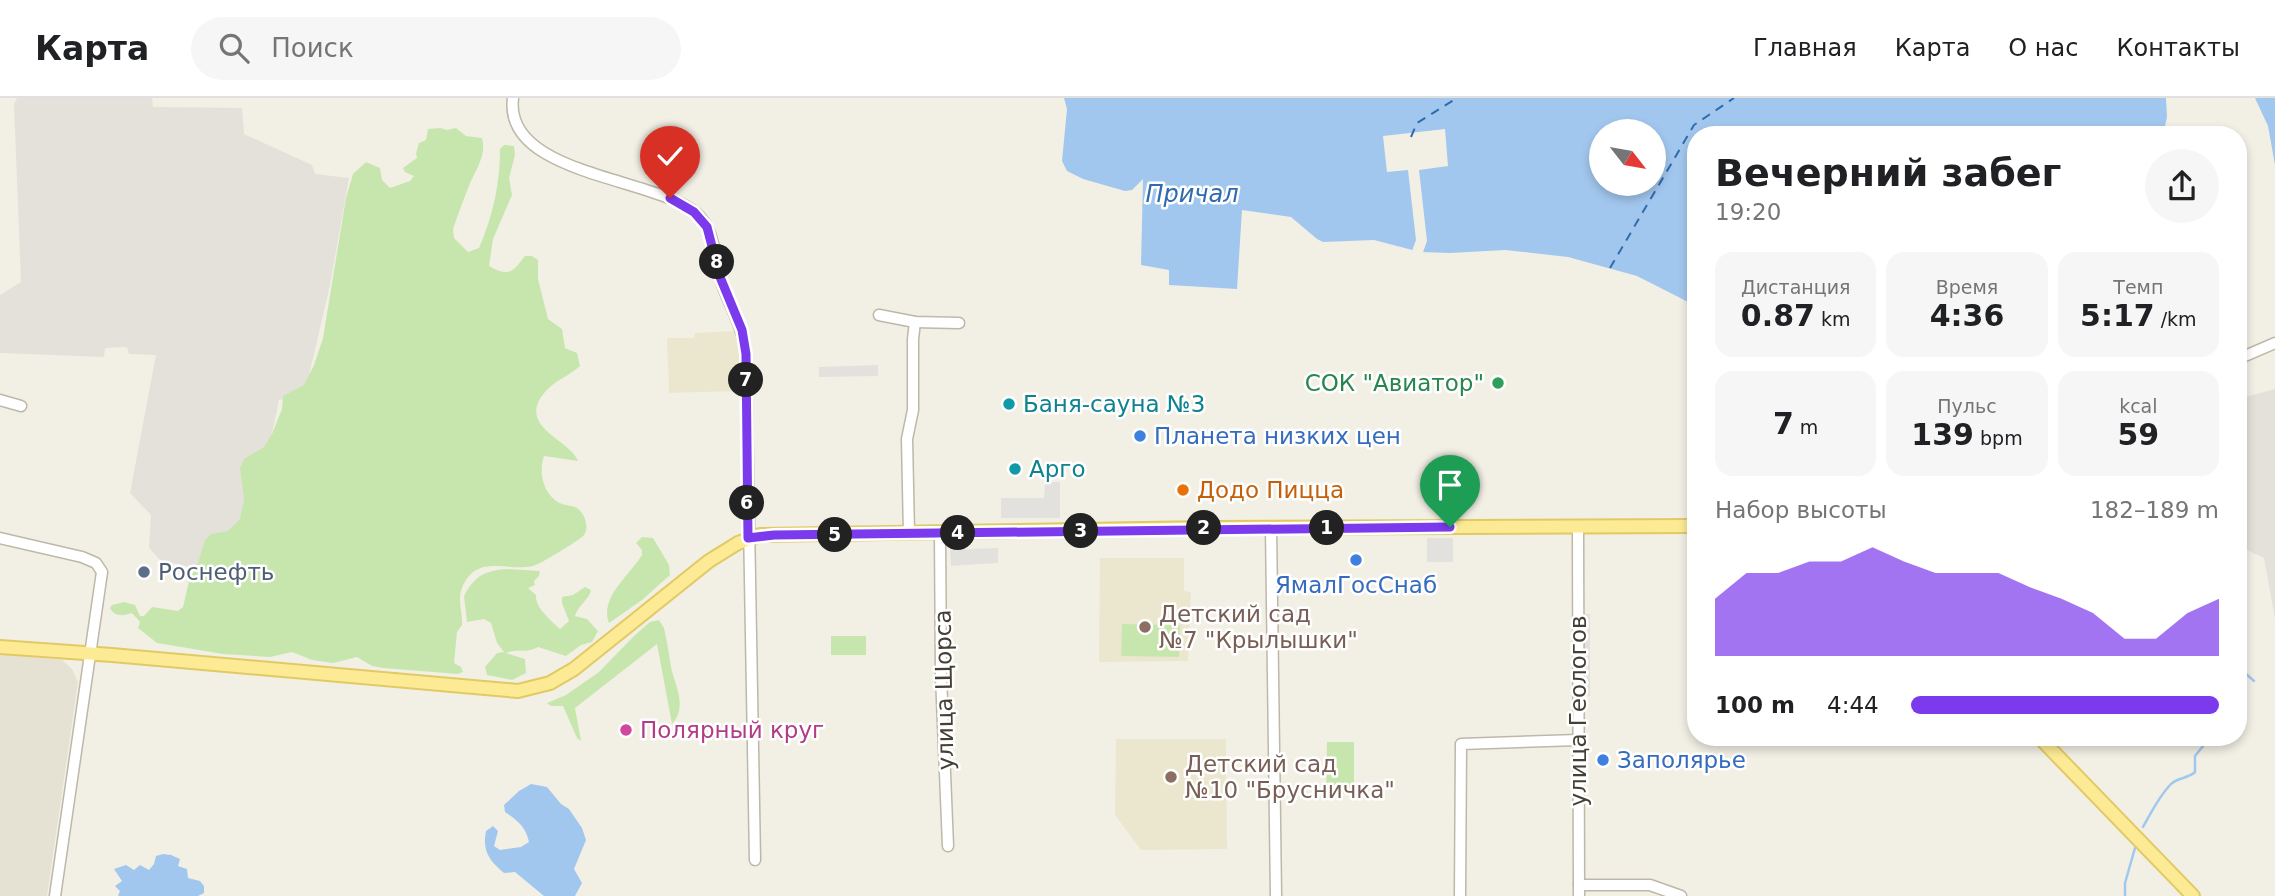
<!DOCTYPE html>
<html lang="ru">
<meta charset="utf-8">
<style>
:root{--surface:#fff;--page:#f6f6f6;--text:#202124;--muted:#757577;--line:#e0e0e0;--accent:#7c3aed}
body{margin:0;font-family:"DejaVu Sans",sans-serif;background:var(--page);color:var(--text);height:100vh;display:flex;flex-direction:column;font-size:26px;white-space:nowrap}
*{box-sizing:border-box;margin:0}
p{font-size:23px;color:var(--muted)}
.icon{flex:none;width:38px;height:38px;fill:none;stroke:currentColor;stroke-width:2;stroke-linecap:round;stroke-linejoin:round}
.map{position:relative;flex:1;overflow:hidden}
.drawer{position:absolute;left:1687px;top:28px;width:560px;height:620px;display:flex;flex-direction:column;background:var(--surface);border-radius:28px;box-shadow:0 4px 10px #0003}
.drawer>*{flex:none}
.needle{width:46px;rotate:121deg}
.controls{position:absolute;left:1589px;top:21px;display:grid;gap:14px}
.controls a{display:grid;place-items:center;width:77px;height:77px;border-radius:50%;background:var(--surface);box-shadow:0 4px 10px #0003;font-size:35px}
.pin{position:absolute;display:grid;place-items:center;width:60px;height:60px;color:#fff;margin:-72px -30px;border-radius:50% 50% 50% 0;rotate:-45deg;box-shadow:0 0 7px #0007}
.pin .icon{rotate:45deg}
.km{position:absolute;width:35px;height:35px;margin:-18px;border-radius:50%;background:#222;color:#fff;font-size:19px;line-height:35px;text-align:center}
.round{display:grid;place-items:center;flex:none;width:74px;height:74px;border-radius:37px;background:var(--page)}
.summary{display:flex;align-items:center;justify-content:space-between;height:119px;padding:0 28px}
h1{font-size:38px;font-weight:600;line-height:52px}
.metrics{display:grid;grid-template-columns:repeat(3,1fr);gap:10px;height:119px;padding:7px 28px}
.metrics div{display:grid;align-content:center;border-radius:18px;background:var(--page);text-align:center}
.metrics b{font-size:30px;font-weight:600}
.metrics small{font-size:19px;font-weight:400}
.metrics p{font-size:19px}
.chart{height:196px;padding:14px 28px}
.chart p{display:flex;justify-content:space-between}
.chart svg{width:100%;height:126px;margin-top:7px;fill:var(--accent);opacity:.7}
ul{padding:0 28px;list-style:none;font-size:23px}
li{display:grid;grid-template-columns:112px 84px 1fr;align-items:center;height:52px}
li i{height:18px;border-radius:9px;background:var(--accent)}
header{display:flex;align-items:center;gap:42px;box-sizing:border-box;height:98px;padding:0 35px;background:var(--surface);border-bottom:2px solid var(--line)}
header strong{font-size:33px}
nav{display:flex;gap:38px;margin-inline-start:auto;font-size:24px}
.search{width:490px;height:63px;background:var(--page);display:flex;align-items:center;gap:18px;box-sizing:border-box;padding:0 24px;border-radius:38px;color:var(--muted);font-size:26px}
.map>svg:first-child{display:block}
.residential{fill:#e6e2d3}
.industrial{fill:#e4e1da}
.education{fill:#ebe7cf}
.green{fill:#c7e6ae}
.parking{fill:#e3e1dd}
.water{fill:#a2c7ee;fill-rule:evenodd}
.pier{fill:#f2f0e5}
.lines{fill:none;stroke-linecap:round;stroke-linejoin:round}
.stream{stroke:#a2c7ee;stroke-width:2.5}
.ferry{stroke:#306bae;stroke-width:2;stroke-dasharray:9 7;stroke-linecap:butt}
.minor-casing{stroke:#bdb8a8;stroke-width:13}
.major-casing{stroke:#e1ca65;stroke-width:16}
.minor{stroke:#fff;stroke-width:10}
.major{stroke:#fcea94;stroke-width:12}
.route-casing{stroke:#fff;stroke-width:14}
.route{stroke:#7c3aed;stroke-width:9}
.leisure-dot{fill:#2e9e5b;stroke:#fff;stroke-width:2.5}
.culture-dot{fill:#0f9aa8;stroke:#fff;stroke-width:2.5}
.shop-dot{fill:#3f7fe0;stroke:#fff;stroke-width:2.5}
.food-dot{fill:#e8710a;stroke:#fff;stroke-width:2.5}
.service-dot{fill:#5c6f8a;stroke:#fff;stroke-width:2.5}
.education-dot{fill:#8d6e63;stroke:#fff;stroke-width:2.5}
.hotel-dot{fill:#d1479c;stroke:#fff;stroke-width:2.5}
.labels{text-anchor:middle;stroke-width:5;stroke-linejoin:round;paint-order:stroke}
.leisure-label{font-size:23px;fill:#27864d;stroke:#fff;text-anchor:end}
.culture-label{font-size:23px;fill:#0d838f;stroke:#fff;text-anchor:start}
.shop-label{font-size:23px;fill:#366cbe;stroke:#fff;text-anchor:start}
.food-label{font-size:23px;fill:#c56008;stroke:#fff;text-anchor:start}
.service-label{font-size:23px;fill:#4e5e75;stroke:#fff;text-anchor:start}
.education-label{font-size:23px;fill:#785e54;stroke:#fff;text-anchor:start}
.street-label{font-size:23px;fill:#454035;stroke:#fff}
.hotel-label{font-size:23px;fill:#b23c85;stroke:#fff;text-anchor:start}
.water-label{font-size:24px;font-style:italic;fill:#306bae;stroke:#fff}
</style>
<header>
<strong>Карта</strong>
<div class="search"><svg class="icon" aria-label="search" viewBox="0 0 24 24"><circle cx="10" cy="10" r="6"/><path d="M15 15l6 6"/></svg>Поиск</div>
<nav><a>Главная</a><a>Карта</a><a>О нас</a><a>Контакты</a></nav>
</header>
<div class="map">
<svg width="2275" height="798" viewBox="0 0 2275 798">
<rect width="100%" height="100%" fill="#f2f0e5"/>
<path class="residential" d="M 0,556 L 62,562 L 72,571 L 78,584 L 47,798 L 0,798 Z"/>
<g class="industrial">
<path d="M 17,0 L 152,0 L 153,9 L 242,10 L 244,36 L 312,67 L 315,76 L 349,80 L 330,187 L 304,299 L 279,302 L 268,355 L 257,447 L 206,473 L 160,462 L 149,450 L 151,417 L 130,395 L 156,257 L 129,256 L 127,249 L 105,250 L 104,259 L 0,255 L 0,197 L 21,184 L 14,6 Z"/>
<path d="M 2275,291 L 2275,521 L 2264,460 L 2238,448 L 2238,301 Z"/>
</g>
<g class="education">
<path d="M 735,233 L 739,245 L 739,293 L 669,295 L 667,240 L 694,240 L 695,235 Z"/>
<path d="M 1100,460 L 1184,460 L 1184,493 L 1191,494 L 1188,563 L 1099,564 Z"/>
<path d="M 1116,641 L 1226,641 L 1227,751 L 1141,752 L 1115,717 Z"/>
</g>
<g class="green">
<path d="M 440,30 L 447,32 L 456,30 L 466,38 L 482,40 C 487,58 475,72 469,88 C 463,102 458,117 453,131 L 454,140 L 468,154 L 479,150 C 493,117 500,86 500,51 L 504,47 L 514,48 L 515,57 L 509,80 L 512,97 L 493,141 L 489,168 C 509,179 512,175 525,158 L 532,158 L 538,162 L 538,181 L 548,221 L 562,231 L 565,250 L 577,255 L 580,268 C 569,278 554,283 545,294 C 515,329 571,342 578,363 L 544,358 C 539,372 542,392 555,402 C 561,407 568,407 575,409 C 584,413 590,429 584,437 C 580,442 539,467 533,468 C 508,474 476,455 462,490 C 457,503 463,514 462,527 L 457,534 L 454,565 L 461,569 L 463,574 L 458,576 L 383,570 L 372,568 L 357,559 L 333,565 L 312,562 L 292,554 L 270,559 L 223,556 L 157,545 L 138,530 L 140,524 L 132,515 C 124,518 114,519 110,510 L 112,507 L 124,504 L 135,507 L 140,518 L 144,518 L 152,509 L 178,513 L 183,509 L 189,483 L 198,465 L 205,442 L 211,436 L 228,433 L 240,421 L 244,401 L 240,370 L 244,361 L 264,349 L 272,336 L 282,311 L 283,298 L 304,287 L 314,267 L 323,240 L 346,100 L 353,76 L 366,64 L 380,70 L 382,82 L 390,90 L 410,83 L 414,78 L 405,74 L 403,70 L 417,60 L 416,55 L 419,45 L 426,42 L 428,31 Z"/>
<path d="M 642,439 L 653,440 L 669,467 L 670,477 L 642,502 L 609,525 C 599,499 631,476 642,457 L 642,452 L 636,445 Z"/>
<path d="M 509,471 L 540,473 L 539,478 L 534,483 L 535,487 L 528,490 L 536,497 C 535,510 551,522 560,531 L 569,523 L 562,505 L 562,499 L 573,497 L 585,489 L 591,492 C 589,502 578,507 575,518 L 587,521 L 598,533 L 592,544 L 581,547 L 566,558 L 538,549 C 525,556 518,550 506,555 L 525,561 L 526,575 L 512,582 L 487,577 L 485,569 L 497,555 L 504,554 L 497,545 L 491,525 L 484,521 L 467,524 L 464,498 C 475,477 486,472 509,471 Z"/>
<path d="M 659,522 L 664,530 C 667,543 669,556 671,569 C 675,588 688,609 672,626 L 657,546 L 575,610 L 581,643 L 577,640 L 563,608 L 551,608 L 547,605 L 566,597 L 599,574 L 634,538 L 650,524 Z"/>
<path d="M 1122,526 L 1180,527 L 1179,559 L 1121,558 Z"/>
<rect x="831" y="538" width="35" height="19"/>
<path d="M 1327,644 L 1354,644 L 1354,696 L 1326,696 Z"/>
</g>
<g class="parking">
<path d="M 878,267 L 878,278 L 819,279 L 819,269 Z"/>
<path d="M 1045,384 L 1060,384 L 1060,420 L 1001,420 L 1001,400 L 1044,400 Z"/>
<rect x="1427" y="440" width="26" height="24"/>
<path d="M 998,450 L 998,465 L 951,468 L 950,452 Z"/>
<path d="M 1583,516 L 1590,516 L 1590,598 L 1584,598 Z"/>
</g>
<g class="water">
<path d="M 1064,0 L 2166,0 L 2167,19 L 2163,37 L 1696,37 L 1696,208 L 1637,178 L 1568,159 L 1505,152 L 1450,155 L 1420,154 L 1374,142 L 1323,144 L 1317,141 L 1291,119 L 1242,112 L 1237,191 L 1169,187 L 1169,172 L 1141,167 L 1143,81 L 1132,92 L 1125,93 L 1083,81 L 1067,73 L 1062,63 L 1067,11 ZM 1601,33 L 1654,33 L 1654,86 L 1601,86 Z"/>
<path d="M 2255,0 L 2275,0 L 2275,67 L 2268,28 Z"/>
<path d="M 531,686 L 547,689 L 561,706 L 569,711 L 582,730 L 586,742 L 574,771 L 582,785 L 575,798 L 544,798 L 515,774 L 504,775 C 489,763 482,752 486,733 L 493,728 L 498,733 L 494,748 L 500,752 L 521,749 L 529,744 C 526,729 517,722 505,714 L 504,707 L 519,693 Z"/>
<path d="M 163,756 L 171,757 L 180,761 L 178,768 L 187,771 L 188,780 L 200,783 L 204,788 L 204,795 L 198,798 L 118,798 L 120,793 L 115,788 L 122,783 L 114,771 L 126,767 L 134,772 L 140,767 L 149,772 L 154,766 L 156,758 Z"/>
</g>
<path class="pier" d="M 1445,31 L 1448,68 L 1419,72 L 1427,143 L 1422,157 L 1411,156 L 1416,142 L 1408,72 L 1387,74 L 1383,38 Z"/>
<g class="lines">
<g class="stream">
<path d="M 2238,569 L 2243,570 L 2245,575 L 2254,583"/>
<path d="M 2143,729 C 2152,713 2158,700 2170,687 C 2177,679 2188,681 2195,674 L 2195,658 L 2208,642 L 2208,639"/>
<path d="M 2125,798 L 2125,785 L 2135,750"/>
</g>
<g class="ferry">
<path d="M 1411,39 L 1417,25 L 1457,0"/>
<path d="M 1610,170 L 1694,27 L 1734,0"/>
</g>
<defs>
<g id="minor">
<path d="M 513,0 C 503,77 654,79 696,115 C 715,131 714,158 720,180 C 728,206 743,228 746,256 L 755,762"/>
<path d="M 879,217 L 915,224 L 959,225"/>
<path d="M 2238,261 L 2275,245"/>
<path d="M 0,302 L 21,308"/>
<path d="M 1578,428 L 1579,798"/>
<path d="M 1271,430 L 1276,798"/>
<path d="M 909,436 L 907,341 L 913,312 L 913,241 L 915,224"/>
<path d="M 940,436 L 941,578 L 948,748"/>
<path d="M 0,440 L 82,459 L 96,465 L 102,474 L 55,798"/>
<path d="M 1579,787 L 1650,787 L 1681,798"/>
<path d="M 1460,798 L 1461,646 L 1578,642"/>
</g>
<g id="major">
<path d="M 0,549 L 112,557 L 518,593 L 550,585 L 574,571 L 709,463 L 738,445 L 760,437 L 1207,430 L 1696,428"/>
<path d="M 2039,639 L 2193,798"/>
</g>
</defs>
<use href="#minor" class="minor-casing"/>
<use href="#major" class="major-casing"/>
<use href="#minor" class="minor"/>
<use href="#major" class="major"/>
</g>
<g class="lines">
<defs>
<path id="route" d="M 670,100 L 694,114 L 707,129 L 720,179 L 742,232 L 746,256 L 748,440 L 774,437 L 1450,429"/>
</defs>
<use href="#route" class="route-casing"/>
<use href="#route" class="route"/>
</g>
<circle class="leisure-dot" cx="1498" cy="285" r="7"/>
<g class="culture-dot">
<circle cx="1009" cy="306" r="7"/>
<circle cx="1015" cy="371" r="7"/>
</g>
<g class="shop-dot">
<circle cx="1140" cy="338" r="7"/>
<circle cx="1356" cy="462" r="7"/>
<circle cx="1603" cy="662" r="7"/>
</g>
<circle class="food-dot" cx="1183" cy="392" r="7"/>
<circle class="service-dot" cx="144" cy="474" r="7"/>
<g class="education-dot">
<circle cx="1145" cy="529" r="7"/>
<circle cx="1171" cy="679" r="7"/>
</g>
<circle class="hotel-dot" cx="626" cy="632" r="7"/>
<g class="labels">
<g class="leisure-label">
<text x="1484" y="293">СОК "Авиатор"</text>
</g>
<g class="culture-label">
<text x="1023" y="314">Баня-сауна №3</text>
<text x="1029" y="379">Арго</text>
</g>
<g class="shop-label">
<text x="1154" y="346">Планета низких цен</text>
<text x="1356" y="495" text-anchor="middle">ЯмалГосСнаб</text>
<text x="1617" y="670">Заполярье</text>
</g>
<g class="food-label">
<text x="1197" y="400">Додо Пицца</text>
</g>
<g class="service-label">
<text x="158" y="482">Роснефть</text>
</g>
<g class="education-label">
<text x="1159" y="524">Детский сад<tspan x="1159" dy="26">№7 "Крылышки"</tspan></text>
<text x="1185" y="674">Детский сад<tspan x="1185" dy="26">№10 "Брусничка"</tspan></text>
</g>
<g class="street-label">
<text transform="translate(944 592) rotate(-91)" y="8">улица Щорса</text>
<text transform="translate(1578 613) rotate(-90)" y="8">улица Геологов</text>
</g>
<g class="hotel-label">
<text x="640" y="640">Полярный круг</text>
</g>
<g class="water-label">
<text x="1192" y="104">Причал</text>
</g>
</g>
</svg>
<div class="controls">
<a><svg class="needle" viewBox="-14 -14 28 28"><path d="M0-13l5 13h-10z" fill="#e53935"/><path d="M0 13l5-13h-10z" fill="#757577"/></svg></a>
</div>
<div class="pin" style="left:1450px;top:429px;background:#1e9e55"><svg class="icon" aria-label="arrive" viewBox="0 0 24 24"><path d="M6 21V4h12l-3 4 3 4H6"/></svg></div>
<div class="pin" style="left:670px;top:100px;background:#d93025"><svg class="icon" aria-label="check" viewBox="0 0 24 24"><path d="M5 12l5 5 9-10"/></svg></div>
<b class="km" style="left:1327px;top:430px">1</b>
<b class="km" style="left:1204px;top:430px">2</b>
<b class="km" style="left:1081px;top:433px">3</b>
<b class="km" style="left:958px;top:435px">4</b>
<b class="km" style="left:835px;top:437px">5</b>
<b class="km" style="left:747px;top:405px">6</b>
<b class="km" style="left:746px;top:282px">7</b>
<b class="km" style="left:717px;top:164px">8</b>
<section class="drawer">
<div class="summary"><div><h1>Вечерний забег</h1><p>19:20</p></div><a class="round"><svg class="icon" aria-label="share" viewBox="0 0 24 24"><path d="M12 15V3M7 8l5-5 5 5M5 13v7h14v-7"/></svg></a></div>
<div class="metrics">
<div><p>Дистанция</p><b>0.87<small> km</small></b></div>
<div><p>Время</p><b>4:36</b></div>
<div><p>Темп</p><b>5:17<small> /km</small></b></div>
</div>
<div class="metrics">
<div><b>7<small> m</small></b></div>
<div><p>Пульс</p><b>139<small> bpm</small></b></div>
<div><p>kcal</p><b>59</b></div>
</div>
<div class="chart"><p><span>Набор высоты</span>182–189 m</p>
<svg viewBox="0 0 160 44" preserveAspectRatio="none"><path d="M0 44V24L10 15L20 15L30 11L40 11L50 6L60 11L70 15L80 15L90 15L100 20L110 24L120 29L130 38L140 38L150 29L160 24V44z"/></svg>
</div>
<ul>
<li><b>100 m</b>4:44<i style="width:100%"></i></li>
</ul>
</section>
</div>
